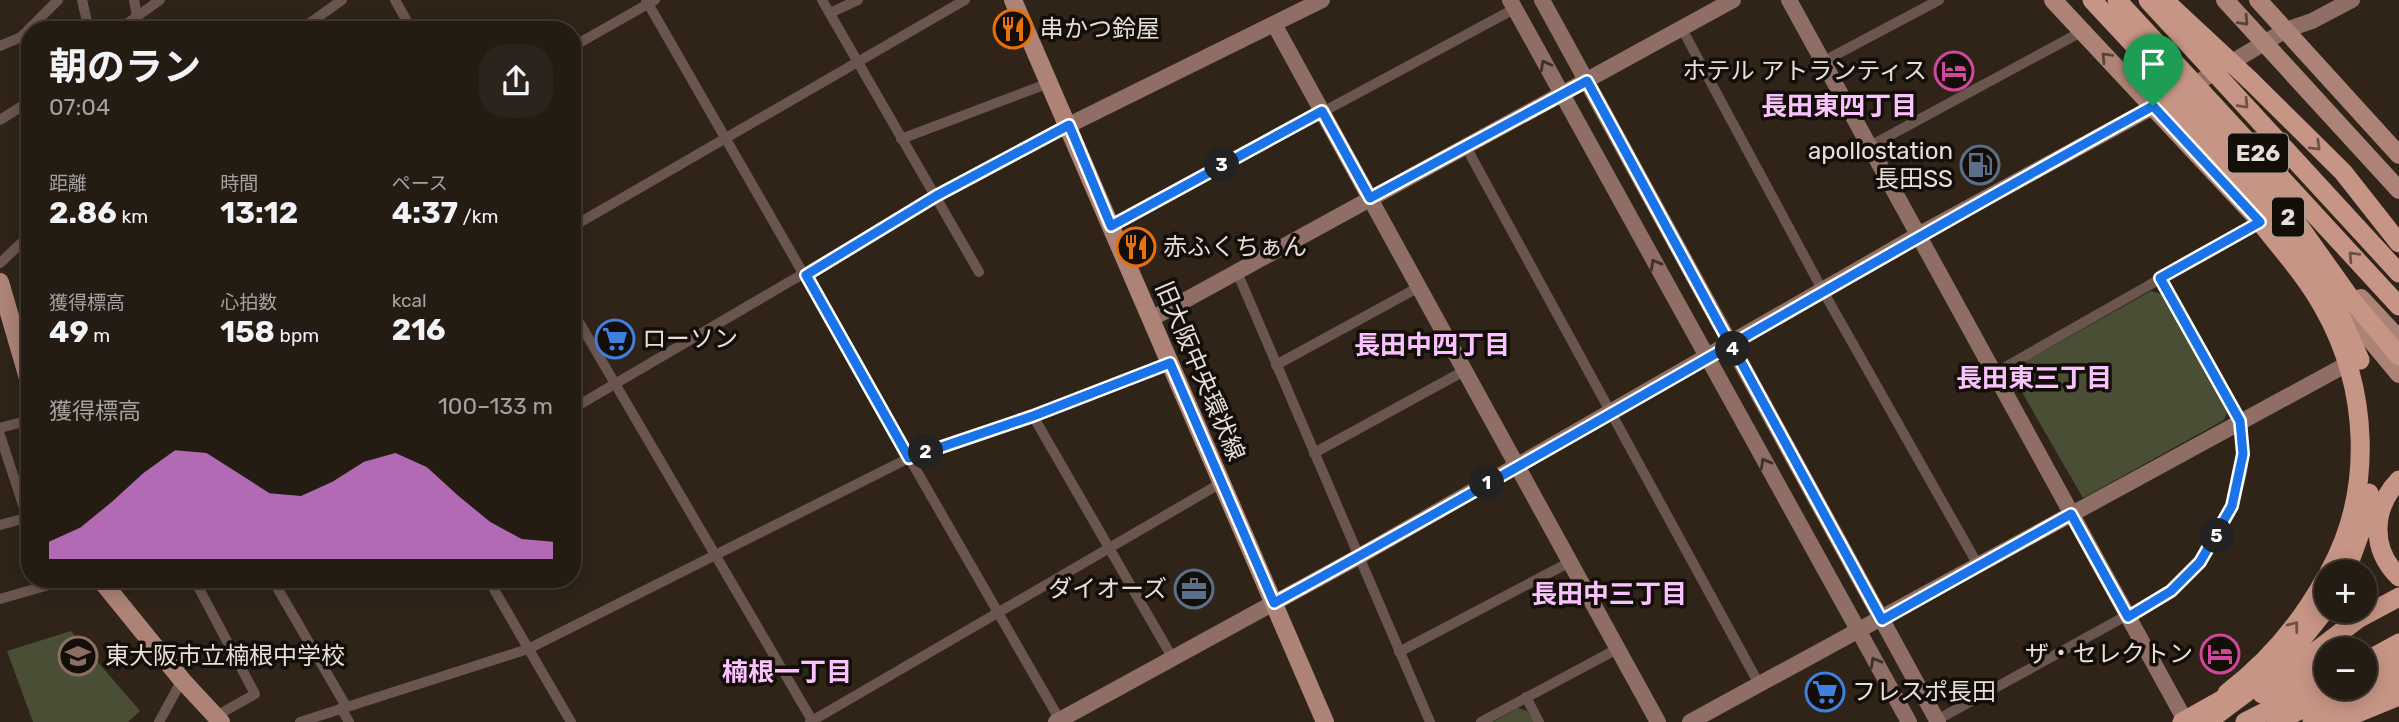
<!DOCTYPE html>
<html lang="ja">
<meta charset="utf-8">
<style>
:root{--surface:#241b13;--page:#2c241c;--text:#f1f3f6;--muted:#a3a1a0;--line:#413933;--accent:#ee8cf8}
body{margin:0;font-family:Rubik,"Noto Sans JP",sans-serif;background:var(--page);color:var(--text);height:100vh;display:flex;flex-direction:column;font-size:26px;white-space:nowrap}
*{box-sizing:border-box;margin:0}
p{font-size:23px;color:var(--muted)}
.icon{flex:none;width:38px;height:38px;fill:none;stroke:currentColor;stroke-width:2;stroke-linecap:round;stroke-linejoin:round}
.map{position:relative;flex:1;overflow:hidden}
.sheet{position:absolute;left:21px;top:21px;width:560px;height:567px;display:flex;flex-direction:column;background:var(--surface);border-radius:28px;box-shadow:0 4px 18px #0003,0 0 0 2px var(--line)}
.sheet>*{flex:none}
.controls{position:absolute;left:2314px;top:560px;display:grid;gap:14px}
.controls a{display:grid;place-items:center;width:63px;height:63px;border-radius:50%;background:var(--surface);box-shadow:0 4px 18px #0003,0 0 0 2px var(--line);font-size:35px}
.pin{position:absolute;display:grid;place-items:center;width:60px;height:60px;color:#fff;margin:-72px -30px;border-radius:50% 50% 50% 0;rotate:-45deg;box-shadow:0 0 7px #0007}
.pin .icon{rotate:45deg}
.km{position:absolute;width:35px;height:35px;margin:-18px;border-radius:50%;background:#222;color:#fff;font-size:19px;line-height:35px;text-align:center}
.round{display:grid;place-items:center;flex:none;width:74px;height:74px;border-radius:28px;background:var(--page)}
.headline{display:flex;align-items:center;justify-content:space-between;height:119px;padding:0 28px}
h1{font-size:38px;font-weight:700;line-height:52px}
.stats{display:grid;grid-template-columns:repeat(3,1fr);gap:10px;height:119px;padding:7px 28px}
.stats div{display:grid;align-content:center}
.stats b{font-size:30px;font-weight:700}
.stats small{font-size:19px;font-weight:400}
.stats p{font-size:19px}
.chart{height:196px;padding:14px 28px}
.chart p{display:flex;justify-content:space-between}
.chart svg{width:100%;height:126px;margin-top:7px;fill:var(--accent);opacity:.7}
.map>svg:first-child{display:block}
.green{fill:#4a4e35}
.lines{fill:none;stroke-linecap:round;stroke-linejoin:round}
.street{stroke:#6a554f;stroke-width:10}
.secondary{stroke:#8f6f65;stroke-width:16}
.primary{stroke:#ac8376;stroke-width:18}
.highway{stroke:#c79585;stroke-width:19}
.highway-bridge{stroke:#c79585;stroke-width:19}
.oneway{stroke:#58433a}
.oneway2{stroke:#3f3029}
.oneway3{stroke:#6e5247}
.route-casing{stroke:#fff;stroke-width:14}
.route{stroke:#1a73e8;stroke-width:9}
.labels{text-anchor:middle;stroke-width:7;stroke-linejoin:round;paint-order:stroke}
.shield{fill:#140e09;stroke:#a8a099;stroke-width:2}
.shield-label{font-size:23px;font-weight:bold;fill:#e7ded7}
.poi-label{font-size:24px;fill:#e7ded7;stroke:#140e09;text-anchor:start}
.street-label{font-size:24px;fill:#e7ded7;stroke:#140e09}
.neighbourhood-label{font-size:26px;font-weight:bold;fill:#fac3ff;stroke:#140e09}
</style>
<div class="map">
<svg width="2399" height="722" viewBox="0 0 2399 722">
<rect width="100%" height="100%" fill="#302419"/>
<g class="green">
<path d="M 2151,291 L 2161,294 L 2227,413 L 2224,420 L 2083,498 L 2012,375 L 2013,368 Z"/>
<path d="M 71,631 L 140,711 L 128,722 L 33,722 L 7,651 Z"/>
<path d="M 1518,708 L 1527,711 L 1534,722 L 1493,722 Z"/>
</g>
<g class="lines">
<g class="street">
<path d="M 82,0 L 89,30"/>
<path d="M 134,0 L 137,16"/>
<path d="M 395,0 L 412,30"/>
<path d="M 646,0 L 1061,722"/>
<path d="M 822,0 L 979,272"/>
<path d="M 830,13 L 858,0"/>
<path d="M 1681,27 L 1823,291 L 1978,565"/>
<path d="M 118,30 L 160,0"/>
<path d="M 300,30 L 342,0"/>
<path d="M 0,46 L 21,37 L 58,0"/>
<path d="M 572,47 L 655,0"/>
<path d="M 1824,61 L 1939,0"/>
<path d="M 0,120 L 30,101"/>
<path d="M 901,139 L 1049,83"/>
<path d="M 1870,146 L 2081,32"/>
<path d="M 1466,147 L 1759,684"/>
<path d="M 1111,226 L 1514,9"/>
<path d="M 572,227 L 965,0"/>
<path d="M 0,263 L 30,235"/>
<path d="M 1237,272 L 1430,722"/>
<path d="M 572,310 L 813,722"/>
<path d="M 1276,365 L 1419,287"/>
<path d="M 1993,374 L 2260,222"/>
<path d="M 572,409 L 936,196 L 1069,125"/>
<path d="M 1033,416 L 1172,657"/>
<path d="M 0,428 L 30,420"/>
<path d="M 0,435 L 27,517"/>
<path d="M 1314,453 L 1464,371"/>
<path d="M 0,525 L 30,517"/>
<path d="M 194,579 L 255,694 L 216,716"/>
<path d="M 272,579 L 346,706"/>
<path d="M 488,579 L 571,722"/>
<path d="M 0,599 L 70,579"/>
<path d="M 1399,652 L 1570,562"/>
<path d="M 1526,697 L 1539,722"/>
<path d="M 341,708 L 349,722"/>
<path d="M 1937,720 L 2171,591 C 2181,581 2193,571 2202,560 C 2227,525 2257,464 2238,419 C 2220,374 2184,322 2160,278"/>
<path d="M 159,722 L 182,680"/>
<path d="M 300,722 L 528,649 L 909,458 L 1033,416 L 1170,363"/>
<path d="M 810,722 L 1221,483"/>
<path d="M 1481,722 L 1617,649"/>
</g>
<g class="secondary">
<path d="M 1510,0 L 1909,722"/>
<path d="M 1542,0 L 1938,722"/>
<path d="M 1789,0 L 2185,720"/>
<path d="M 1274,24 L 1658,722"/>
<path d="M 2185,90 L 2286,30 L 2312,21 L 2352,0"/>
<path d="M 1069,125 L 1322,0"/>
<path d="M 1151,319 L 1733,0"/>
<path d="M 1056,722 L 1358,557 L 1918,235 L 2162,102"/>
<path d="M 1690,722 L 2349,363"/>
</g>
<g class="primary">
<path d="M 1013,0 L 1325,722"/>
<path d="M 2053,0 L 2268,230"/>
<path d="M 2225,0 L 2399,190"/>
<path d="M 2258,0 L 2399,155"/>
<path d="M 0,282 L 30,385"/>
<path d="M 2335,297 L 2399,374"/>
<path d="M 2361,298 L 2399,339"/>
<path d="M 100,579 L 182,680 L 221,722"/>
</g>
<g class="highway">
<path d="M 2251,81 L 2343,172 L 2399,243"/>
<path d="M 2260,222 C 2282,250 2306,276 2323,307 C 2369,388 2374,491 2329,572"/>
<path d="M 2399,480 C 2372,508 2370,549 2399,577"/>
<path d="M 2346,572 L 2363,525 L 2369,493"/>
<path d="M 2364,677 L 2399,659"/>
<path d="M 2273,684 L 2358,619 L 2399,597"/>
<path d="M 2227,693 C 2268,662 2301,623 2326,577"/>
<path d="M 2338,721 L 2399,696"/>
<path d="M 2182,722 L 2239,690"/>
<path d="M 2276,722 L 2344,688"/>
<path d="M 2312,722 L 2399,676"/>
</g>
<g class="highway-bridge">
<path d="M 2092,0 L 2287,209 L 2351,299 L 2399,356"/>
<path d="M 2117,0 L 2399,306"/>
<path d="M 2148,0 L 2399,273"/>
<path d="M 2164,0 L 2251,81"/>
<path d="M 2153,82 L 2292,236 L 2338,311 L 2360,360"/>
<path d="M 2364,662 L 2399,643"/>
<path d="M 2262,694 L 2326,664"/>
<path d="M 2207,722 L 2278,669 L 2326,609"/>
<path d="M 2245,722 L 2326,681"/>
</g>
</g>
<defs><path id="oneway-chevron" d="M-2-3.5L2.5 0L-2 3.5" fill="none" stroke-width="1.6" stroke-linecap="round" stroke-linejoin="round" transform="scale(1.75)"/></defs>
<g class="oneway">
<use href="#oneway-chevron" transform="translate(2244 21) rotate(47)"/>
<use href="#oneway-chevron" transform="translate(2106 57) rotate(-134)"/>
</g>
<g class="oneway2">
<use href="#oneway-chevron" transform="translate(1545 65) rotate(-118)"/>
<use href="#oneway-chevron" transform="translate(1655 264) rotate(-119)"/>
<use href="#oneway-chevron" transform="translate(1765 463) rotate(-119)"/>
<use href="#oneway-chevron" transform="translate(1875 662) rotate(-119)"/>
</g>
<g class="oneway3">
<use href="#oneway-chevron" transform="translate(2244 104) rotate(47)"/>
<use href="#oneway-chevron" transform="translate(2316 146) rotate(45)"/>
<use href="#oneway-chevron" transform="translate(2353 256) rotate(-133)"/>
<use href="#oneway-chevron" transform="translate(2294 626) rotate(-53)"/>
</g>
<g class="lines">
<defs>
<path id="route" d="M 2153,106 C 1858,268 1569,442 1274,603 L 1170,363 L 1033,416 L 909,458 L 806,275 L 936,196 L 1069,125 L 1111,226 L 1322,111 L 1370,198 L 1587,81 L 1730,344 L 1740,360 L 1882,620 L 2071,514 L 2128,617 L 2171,591 L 2200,562 L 2232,506 L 2243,454 L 2240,421 L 2160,278 L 2260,222 L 2153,106"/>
</defs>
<use href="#route" class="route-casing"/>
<use href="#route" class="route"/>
</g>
<defs>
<symbol id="restaurant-ring" viewBox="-11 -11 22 22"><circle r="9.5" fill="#140e09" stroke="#e8710a" stroke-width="1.5"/><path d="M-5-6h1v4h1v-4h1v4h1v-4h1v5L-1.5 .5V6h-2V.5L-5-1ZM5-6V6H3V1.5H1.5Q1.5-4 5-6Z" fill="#e8710a"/></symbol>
<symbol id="hotel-ring" viewBox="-11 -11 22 22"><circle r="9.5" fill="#140e09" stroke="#d1479c" stroke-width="1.5"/><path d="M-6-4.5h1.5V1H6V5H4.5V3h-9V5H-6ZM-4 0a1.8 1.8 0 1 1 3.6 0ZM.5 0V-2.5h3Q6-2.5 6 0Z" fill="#d1479c"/></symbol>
<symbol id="fuel-ring" viewBox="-11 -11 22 22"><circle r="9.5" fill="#140e09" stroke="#5c6f8a" stroke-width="1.5"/><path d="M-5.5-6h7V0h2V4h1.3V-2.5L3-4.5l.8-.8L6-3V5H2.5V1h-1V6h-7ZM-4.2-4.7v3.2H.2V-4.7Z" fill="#5c6f8a"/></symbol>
<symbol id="supermarket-ring" viewBox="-11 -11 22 22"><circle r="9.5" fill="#140e09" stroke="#3f7fe0" stroke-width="1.5"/><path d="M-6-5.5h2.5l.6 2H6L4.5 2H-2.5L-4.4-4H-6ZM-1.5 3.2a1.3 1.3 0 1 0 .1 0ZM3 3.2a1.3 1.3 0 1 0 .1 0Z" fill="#3f7fe0"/></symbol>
<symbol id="office-ring" viewBox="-11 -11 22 22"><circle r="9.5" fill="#140e09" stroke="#5c6f8a" stroke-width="1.5"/><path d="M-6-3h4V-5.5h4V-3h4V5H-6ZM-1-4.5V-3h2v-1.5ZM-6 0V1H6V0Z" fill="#5c6f8a"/></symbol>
<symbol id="school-ring" viewBox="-11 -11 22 22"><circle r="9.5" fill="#140e09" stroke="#8d6e63" stroke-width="1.5"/><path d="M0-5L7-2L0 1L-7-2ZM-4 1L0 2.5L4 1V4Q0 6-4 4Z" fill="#8d6e63"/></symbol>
</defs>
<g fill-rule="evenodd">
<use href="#restaurant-ring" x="991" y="7" width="44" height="44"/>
<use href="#hotel-ring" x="1932" y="49" width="44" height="44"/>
<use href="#fuel-ring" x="1958" y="143" width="44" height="44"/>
<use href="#restaurant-ring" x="1114" y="225" width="44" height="44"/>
<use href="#supermarket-ring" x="593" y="317" width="44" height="44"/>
<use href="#office-ring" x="1172" y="567" width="44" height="44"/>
<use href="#hotel-ring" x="2198" y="632" width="44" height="44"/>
<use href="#school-ring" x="56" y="634" width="44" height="44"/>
<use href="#supermarket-ring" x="1803" y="670" width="44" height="44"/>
</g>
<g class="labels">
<g class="shield">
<rect x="2228" y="133.5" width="60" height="39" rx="5"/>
<rect x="2272" y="197.5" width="32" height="39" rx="5"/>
</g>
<g class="shield-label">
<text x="2258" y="161">E26</text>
<text x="2288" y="225">2</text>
</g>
<g class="poi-label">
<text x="1040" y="37">串かつ鈴屋</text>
<text x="1927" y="79" text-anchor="end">ホテル アトランティス</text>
<text x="1953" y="159" text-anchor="end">apollostation<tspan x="1953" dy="28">長田SS</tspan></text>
<text x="1163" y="255">赤ふくちぁん</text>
<text x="642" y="347">ローソン</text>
<text x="1167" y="597" text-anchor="end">ダイオーズ</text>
<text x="2193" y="662" text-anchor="end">ザ・セレクトン</text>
<text x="105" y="664">東大阪市立楠根中学校</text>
<text x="1852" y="700">フレスポ長田</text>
</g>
<g class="street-label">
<text transform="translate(1200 371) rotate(67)" y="8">旧大阪中央環状線</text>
</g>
<g class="neighbourhood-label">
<text x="1839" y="115">長田東四丁目</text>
<text x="1432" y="354">長田中四丁目</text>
<text x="2034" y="387">長田東三丁目</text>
<text x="1609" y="603">長田中三丁目</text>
<text x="787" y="681">楠根一丁目</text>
</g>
</g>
</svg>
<div class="controls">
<a>+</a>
<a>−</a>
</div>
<div class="pin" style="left:2153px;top:106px;background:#1e9e55"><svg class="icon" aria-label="arrive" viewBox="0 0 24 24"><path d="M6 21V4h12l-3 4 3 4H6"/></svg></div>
<b class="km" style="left:1487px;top:483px">1</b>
<b class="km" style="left:926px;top:452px">2</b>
<b class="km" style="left:1222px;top:165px">3</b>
<b class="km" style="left:1733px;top:349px">4</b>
<b class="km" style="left:2217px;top:536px">5</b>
<section class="sheet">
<div class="headline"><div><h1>朝のラン</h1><p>07:04</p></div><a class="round"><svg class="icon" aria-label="share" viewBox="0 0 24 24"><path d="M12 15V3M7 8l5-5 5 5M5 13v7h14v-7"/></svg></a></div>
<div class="stats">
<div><p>距離</p><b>2.86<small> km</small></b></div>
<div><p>時間</p><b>13:12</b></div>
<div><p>ペース</p><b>4:37<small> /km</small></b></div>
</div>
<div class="stats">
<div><p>獲得標高</p><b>49<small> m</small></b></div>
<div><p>心拍数</p><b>158<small> bpm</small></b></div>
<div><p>kcal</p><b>216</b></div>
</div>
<div class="chart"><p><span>獲得標高</span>100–133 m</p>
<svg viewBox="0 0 160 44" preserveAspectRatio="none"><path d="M0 44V38L10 33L20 24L30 14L40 6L50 7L60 14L70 21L80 22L90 17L100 10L110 7L120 12L130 22L140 31L150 37L160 38V44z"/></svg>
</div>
</section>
</div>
